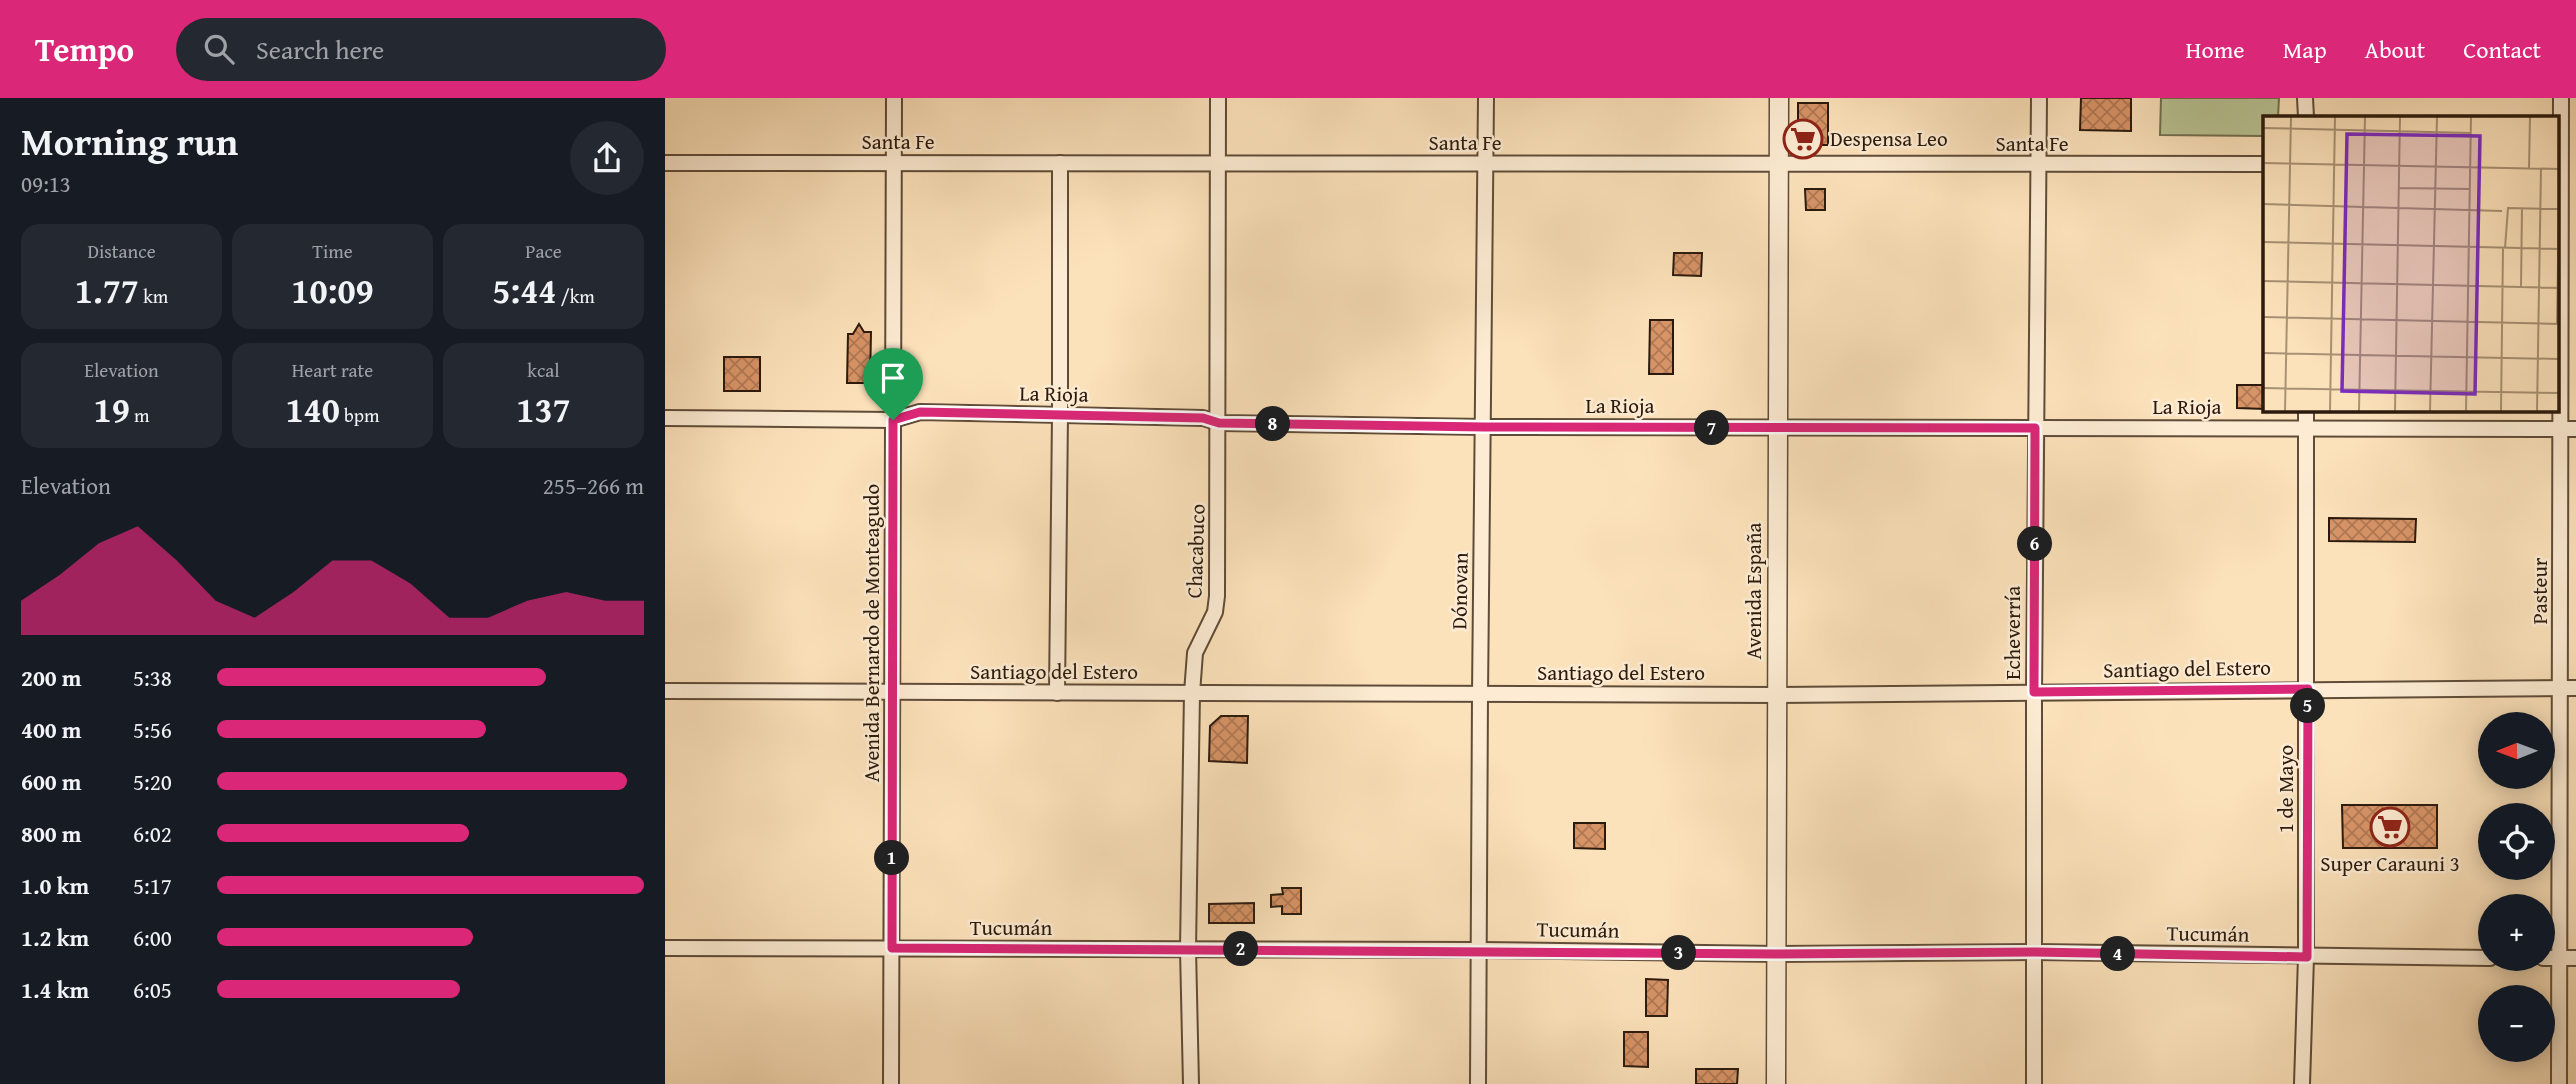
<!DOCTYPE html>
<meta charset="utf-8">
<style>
:root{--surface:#171b24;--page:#242831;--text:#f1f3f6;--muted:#9ea1a6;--accent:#db2777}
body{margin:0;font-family:"Gentium Book Plus",serif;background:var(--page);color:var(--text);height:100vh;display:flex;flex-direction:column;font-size:26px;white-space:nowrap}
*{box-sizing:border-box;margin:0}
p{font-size:23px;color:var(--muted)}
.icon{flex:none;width:38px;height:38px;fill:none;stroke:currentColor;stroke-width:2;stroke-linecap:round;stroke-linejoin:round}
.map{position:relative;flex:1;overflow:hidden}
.sheet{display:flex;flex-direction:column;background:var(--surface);width:665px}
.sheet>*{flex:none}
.needle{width:46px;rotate:269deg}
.buttons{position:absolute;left:1813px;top:614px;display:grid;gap:14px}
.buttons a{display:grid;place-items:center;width:77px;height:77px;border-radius:50%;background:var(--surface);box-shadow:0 4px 18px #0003;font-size:35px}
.pin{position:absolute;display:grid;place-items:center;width:60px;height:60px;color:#fff;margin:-72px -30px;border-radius:50% 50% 50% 0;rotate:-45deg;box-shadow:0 0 7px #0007}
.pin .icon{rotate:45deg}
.km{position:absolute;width:35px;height:35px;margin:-18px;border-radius:50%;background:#222;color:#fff;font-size:19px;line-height:35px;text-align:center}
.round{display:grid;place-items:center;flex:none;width:74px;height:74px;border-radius:37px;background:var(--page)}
.overview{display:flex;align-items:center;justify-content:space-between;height:119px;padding:0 21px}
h1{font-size:38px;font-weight:700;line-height:52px}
.stats{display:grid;grid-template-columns:repeat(3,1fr);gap:10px;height:119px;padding:7px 21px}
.stats div{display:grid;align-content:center;border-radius:18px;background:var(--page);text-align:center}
.stats b{font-size:35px;font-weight:700}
.stats small{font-size:19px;font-weight:400}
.stats p{font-size:19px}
.chart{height:196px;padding:14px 21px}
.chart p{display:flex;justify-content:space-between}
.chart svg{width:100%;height:126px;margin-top:7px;fill:var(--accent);opacity:.7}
ul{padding:0 21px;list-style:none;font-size:23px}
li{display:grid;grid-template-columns:112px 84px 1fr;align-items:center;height:52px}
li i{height:18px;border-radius:9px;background:var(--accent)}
header{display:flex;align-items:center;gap:42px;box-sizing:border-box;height:98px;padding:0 35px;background:var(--accent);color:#fff}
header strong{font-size:33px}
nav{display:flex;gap:38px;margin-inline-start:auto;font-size:24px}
.search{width:490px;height:63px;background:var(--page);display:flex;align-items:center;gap:18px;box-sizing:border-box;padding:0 24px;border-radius:38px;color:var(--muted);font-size:26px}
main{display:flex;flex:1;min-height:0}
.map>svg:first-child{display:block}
.garden{fill:#b9c495;stroke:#726f51;stroke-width:2}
.building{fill:url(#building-cross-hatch);stroke:#2b1a0d;stroke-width:2}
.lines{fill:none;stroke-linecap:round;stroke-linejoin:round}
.minor-casing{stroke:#5f4c38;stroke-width:18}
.tertiary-casing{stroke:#5f4c38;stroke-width:21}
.minor{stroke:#fdecd3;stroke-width:14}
.tertiary{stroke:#fdecd3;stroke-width:18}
.route-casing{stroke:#fff;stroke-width:14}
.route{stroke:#db2777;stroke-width:9}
.labels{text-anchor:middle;stroke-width:5;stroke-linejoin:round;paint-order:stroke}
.poi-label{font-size:21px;fill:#2b1a0d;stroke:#fdecd3;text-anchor:start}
.street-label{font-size:21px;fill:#2b1a0d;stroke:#fdecd3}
.inset-road{fill:none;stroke:#a89275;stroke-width:2}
.view{fill:#7b2cbf;fill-opacity:0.15;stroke:#7b2cbf;stroke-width:3.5}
.inset-edge{fill:none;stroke:#2b1a0d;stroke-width:3.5}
</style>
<header>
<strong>Tempo</strong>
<div class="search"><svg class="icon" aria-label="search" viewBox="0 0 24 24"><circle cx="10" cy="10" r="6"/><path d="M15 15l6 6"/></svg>Search here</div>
<nav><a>Home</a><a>Map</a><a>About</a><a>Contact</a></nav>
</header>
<main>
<section class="sheet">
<div class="overview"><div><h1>Morning run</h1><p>09:13</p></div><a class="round"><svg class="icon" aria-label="share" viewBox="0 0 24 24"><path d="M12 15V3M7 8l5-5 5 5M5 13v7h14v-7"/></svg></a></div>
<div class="stats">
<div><p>Distance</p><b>1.77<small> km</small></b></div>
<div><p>Time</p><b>10:09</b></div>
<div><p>Pace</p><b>5:44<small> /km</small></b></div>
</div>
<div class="stats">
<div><p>Elevation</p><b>19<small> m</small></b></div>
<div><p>Heart rate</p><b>140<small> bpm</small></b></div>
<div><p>kcal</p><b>137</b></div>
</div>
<div class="chart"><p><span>Elevation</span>255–266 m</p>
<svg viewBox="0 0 160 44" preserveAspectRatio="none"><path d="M0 44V32L10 23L20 12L30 6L40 18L50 32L60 38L70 29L80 18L90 18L100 26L110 38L120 38L130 32L140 29L150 32L160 32V44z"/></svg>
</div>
<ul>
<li><b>200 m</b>5:38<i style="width:77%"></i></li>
<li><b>400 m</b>5:56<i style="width:63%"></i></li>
<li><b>600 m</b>5:20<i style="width:96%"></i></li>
<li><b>800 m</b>6:02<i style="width:59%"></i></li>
<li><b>1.0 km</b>5:17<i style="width:100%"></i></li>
<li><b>1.2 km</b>6:00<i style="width:60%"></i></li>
<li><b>1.4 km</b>6:05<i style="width:57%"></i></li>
</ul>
</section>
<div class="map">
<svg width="1911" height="986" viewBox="0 0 1911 986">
<defs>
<pattern id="building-cross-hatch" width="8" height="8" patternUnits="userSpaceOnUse" patternTransform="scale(1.75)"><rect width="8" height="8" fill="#d79467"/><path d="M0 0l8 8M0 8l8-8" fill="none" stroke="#af7853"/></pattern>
</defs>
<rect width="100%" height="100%" fill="#fce2bb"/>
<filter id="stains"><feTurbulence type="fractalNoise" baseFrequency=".00286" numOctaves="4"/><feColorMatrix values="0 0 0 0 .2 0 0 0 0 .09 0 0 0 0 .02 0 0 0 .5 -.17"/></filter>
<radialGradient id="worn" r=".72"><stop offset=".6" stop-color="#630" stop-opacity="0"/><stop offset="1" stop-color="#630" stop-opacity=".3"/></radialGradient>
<path class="garden" d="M 1496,0 L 1614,0 L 1613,19 L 1600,19 L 1599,38 L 1495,37 Z"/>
<g class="building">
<path d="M 1416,0 L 1466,0 L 1466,33 L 1415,32 Z"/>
<path d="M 1133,5 L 1163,5 L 1163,47 L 1140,47 L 1133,40 Z"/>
<path d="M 1140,91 L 1160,91 L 1160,112 L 1141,112 Z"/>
<path d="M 1009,155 L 1037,155 L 1036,178 L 1008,177 Z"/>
<path d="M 985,222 L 1008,222 L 1008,276 L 984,276 Z"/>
<path d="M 194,226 L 199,234 L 206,234 L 205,285 L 182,285 L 183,236 L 188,236 Z"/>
<rect x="59" y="259" width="36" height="34"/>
<path d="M 1572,287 L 1600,287 L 1600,311 L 1572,310 Z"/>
<path d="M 1664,420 L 1751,421 L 1750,444 L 1664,443 Z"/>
<path d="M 556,618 L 583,618 L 582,665 L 544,663 L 545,628 Z"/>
<path d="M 1677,707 L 1772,707 L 1772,750 L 1678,750 Z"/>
<path d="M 909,725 L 940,725 L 940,751 L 909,750 Z"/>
<path d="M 617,790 L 636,790 L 636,816 L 617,816 L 617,808 L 606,809 L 606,797 L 618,796 Z"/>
<path d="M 589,805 L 589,825 L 544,825 L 544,806 Z"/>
<path d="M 981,881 L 1003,882 L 1002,918 L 981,918 Z"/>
<path d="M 959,934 L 983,934 L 983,969 L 959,968 Z"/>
<path d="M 1031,971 L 1073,971 L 1072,986 L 1031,986 Z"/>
</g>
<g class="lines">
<defs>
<g id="minor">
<path d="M 1640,0 L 1641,19"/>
<path d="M 0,65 L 1600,66"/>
<path d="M 0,320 L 228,322 L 255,314 L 538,320 L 554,325 L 819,329 L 1911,331"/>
<path d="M 0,593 L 1111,597 L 1911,590"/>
<path d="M 392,595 L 395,317 L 395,65"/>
<path d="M 0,850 L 815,852 L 1112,856 L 1370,854 L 1825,860"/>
<path d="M 1878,860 L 1911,860"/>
<path d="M 226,986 L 229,0"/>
<path d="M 526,986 L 523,851 L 527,595 L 530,555 L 550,514 L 552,498 L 553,0"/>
<path d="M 813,986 L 815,596 L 821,0"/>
<path d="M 1369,986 L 1369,594 L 1374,0"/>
<path d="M 1637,986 L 1641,859 L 1641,312"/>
<path d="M 1894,986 L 1896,0"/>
</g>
<path id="tertiary" d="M 1111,986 L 1114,0"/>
</defs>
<use href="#minor" class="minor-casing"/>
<use href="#tertiary" class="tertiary-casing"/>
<use href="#minor" class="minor"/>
<use href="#tertiary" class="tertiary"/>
</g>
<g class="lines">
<defs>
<path id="route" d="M 255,314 L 538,320 L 554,325 L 819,329 L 1370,330 L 1369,594 L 1643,591 L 1642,859 L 1370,854 L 1112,856 L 227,850 L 228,322 Z"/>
</defs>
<use href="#route" class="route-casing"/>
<use href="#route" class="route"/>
</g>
<defs>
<symbol id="supermarket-ring" viewBox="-11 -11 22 22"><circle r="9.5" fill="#fdecd3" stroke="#8f2418" stroke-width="1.5"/><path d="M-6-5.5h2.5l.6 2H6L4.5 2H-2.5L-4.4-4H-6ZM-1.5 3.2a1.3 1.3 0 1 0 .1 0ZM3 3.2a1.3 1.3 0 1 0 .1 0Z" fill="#8f2418"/></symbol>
</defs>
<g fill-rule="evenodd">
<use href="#supermarket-ring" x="1116" y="19" width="44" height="44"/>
<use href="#supermarket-ring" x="1703" y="707" width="44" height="44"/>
</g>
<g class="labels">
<g class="poi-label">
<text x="1165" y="48">Despensa Leo</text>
<text x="1725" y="773" text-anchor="middle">Super Carauni 3</text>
</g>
<g class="street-label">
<text x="233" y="51">Santa Fe</text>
<text x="800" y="52">Santa Fe</text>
<text x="1367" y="53">Santa Fe</text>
<text transform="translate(389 296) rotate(1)" y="7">La Rioja</text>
<text x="955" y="315">La Rioja</text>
<text x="1522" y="316">La Rioja</text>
<text transform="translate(531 453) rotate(-88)" y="7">Chacabuco</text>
<text transform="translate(795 493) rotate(-89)" y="7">Dónovan</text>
<text transform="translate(1089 493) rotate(-90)" y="7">Avenida España</text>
<text transform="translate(1875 493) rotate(-90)" y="7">Pasteur</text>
<text transform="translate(207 535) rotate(-90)" y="7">Avenida Bernardo de Monteagudo</text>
<text transform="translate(1348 535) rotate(-90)" y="7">Echeverría</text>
<text transform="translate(1522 571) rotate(-1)" y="7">Santiago del Estero</text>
<text x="389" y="581">Santiago del Estero</text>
<text x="956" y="582">Santiago del Estero</text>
<text transform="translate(1621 691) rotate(-90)" y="7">1 de Mayo</text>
<text x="346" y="837">Tucumán</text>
<text transform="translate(913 832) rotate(1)" y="7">Tucumán</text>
<text transform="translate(1543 836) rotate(1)" y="7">Tucumán</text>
</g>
</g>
<g transform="translate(1598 18)">
<rect width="296" height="296" fill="#fce2bb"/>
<path class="inset-road" d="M 0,12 L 208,17M 0,47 L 296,53M 266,52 L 267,1M 135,72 L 207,73M 0,88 L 239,95M 0,126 L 296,133M 242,132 L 245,92 L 296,93M 0,165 L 296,172M 258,172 L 259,92M 0,201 L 296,208M 294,207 L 296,83M 0,237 L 296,243M 0,272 L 296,277M 22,295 L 28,1M 67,295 L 72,1M 96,295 L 102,1M 132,295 L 137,1M 167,295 L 174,1M 203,295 L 208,1M 238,295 L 240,132M 274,295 L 278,52"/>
<path class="view" d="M 84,18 L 217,20 L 212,278 L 79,275 Z"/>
<rect width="296" height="296" class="inset-edge"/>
</g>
<rect width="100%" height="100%" filter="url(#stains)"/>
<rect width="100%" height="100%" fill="url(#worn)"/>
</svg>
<div class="buttons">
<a><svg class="needle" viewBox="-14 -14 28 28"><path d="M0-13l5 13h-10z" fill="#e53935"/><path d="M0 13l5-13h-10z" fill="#9ea1a6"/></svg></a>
<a><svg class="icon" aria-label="locate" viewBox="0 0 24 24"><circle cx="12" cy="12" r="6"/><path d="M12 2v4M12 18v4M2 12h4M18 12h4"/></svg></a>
<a>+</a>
<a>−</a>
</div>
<div class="pin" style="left:228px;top:322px;background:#1e9e55"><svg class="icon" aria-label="arrive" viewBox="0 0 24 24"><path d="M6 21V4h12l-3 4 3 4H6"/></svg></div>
<b class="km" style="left:227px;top:760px">1</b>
<b class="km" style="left:576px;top:851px">2</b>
<b class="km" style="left:1014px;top:855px">3</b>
<b class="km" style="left:1453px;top:856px">4</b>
<b class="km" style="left:1643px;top:608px">5</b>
<b class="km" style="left:1370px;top:446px">6</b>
<b class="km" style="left:1047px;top:330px">7</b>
<b class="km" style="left:608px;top:326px">8</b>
</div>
</main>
